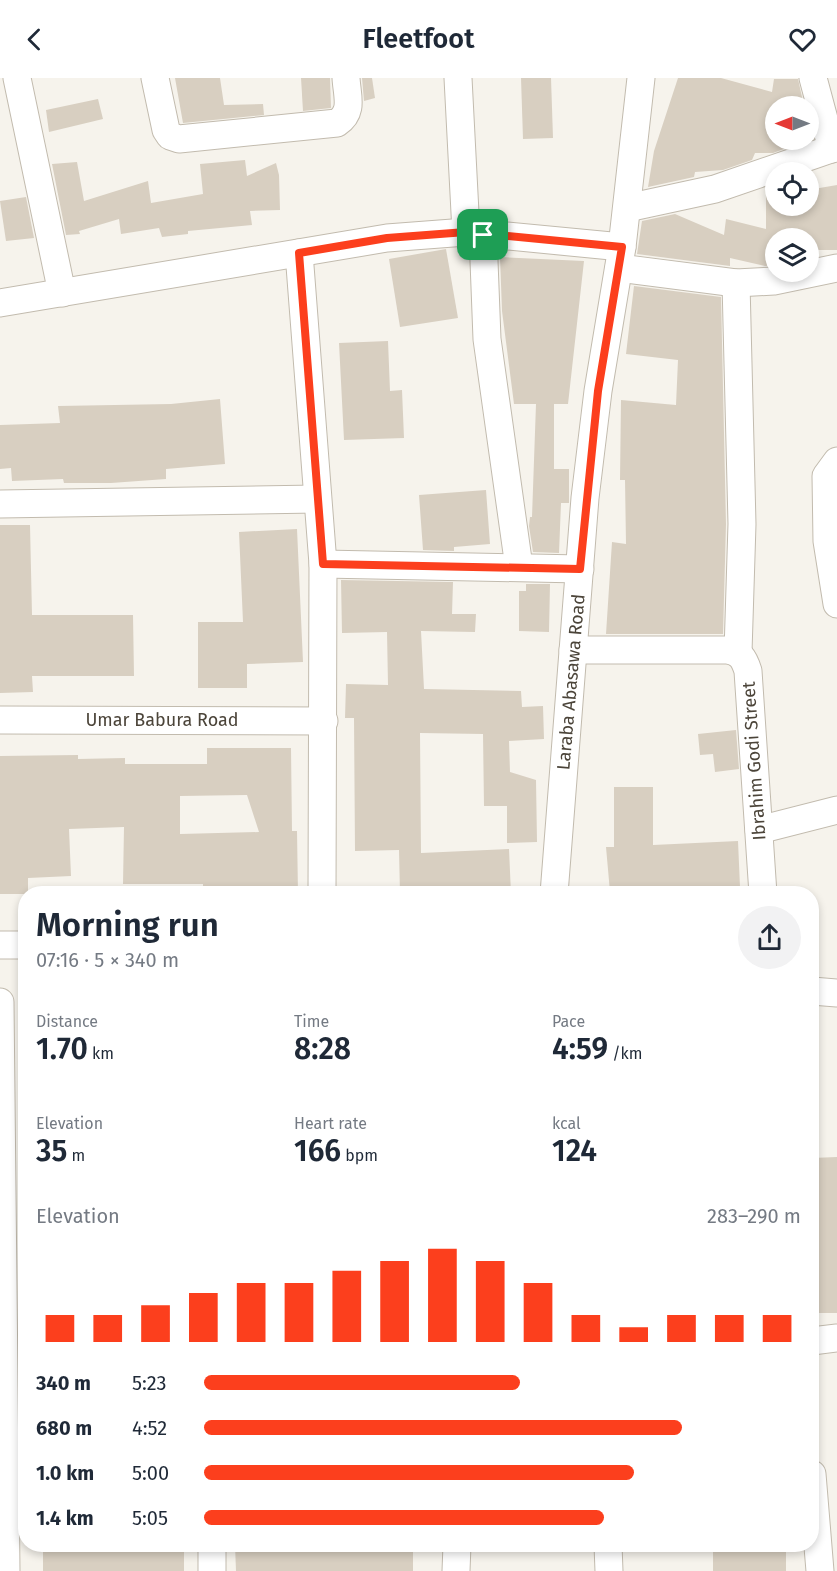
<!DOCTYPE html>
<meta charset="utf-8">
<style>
:root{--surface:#fff;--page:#f2f2f3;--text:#1f2937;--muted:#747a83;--accent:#fc3f1d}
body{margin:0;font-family:"Fira Sans",sans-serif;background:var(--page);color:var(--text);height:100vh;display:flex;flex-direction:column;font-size:22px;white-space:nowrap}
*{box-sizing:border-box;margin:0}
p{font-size:20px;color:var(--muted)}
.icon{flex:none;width:33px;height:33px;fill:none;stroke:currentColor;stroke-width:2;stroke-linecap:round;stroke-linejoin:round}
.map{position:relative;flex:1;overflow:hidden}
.panel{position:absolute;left:18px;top:808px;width:801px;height:666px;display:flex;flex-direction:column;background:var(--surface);border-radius:24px;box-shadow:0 3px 9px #0003}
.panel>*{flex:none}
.needle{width:39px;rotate:270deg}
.fabs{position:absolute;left:765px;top:18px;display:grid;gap:12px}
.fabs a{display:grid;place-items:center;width:54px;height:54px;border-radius:50%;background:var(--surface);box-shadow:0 3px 9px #0003;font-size:30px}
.pin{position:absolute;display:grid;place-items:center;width:51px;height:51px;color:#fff;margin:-26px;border-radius:12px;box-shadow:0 3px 9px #0006}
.round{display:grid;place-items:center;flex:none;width:63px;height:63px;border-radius:32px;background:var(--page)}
.headline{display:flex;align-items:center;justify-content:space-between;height:102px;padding:0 18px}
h1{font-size:33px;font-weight:600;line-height:45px}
.stats{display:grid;grid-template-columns:repeat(3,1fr);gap:9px;height:102px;padding:6px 18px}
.stats div{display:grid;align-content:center}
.stats b{font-size:30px;font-weight:600}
.stats small{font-size:16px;font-weight:400}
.stats p{font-size:16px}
.chart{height:168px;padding:12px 18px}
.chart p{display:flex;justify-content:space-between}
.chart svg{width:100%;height:108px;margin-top:6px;stroke:var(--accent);stroke-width:6}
ul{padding:0 18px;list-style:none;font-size:20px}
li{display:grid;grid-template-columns:96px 72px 1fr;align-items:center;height:45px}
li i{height:15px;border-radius:8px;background:var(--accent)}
header{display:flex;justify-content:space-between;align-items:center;height:78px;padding:0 18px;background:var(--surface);font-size:27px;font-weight:600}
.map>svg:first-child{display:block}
.building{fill:#d8cfc1;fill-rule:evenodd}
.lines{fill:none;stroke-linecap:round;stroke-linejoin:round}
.minor-casing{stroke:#c2bbae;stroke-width:29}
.minor{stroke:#fff;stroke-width:27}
.route-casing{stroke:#fff;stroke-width:12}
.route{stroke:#fc3f1d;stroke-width:8}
.labels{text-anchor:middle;stroke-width:5;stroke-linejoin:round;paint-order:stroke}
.street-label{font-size:18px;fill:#4b4439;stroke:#fff}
</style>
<header><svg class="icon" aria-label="back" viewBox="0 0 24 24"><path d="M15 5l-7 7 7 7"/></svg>Fleetfoot<svg class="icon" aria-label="heart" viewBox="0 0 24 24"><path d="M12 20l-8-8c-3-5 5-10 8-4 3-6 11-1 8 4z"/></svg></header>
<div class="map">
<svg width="837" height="1493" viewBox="0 0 837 1493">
<rect width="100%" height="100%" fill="#f6f3ec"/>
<g class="building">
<path d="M 175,0 L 220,0 L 224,27 L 263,26 L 264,37 L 183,45 Z"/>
<path d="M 301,0 L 330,0 L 331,30 L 303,33 Z"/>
<path d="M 362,0 L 372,0 L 375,20 L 364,23 Z"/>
<path d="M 521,0 L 551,0 L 553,60 L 523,61 Z"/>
<path d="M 678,0 L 721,0 L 772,14 L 774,1 L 798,1 L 804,28 L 776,28 L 776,62 L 799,62 L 797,66 L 773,75 L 755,75 L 752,82 L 723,92 L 695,94 L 694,99 L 648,109 L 654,73 Z"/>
<path d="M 98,21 L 103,41 L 49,54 L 46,32 Z"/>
<path d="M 245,82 L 247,98 L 276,85 L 279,97 L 280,132 L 250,133 L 252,147 L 188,153 L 188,156 L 162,159 L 159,150 L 121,156 L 119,141 L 79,153 L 80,156 L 66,157 L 52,86 L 77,84 L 84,123 L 148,103 L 151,125 L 203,116 L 200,86 Z"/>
<path d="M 837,107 L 837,172 L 815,172 L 814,179 L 808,180 L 808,160 L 776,160 L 776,187 L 765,188 L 730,180 L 730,188 L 637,176 L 642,143 L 675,136 L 724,157 L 726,141 L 766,151 L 766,118 L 776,117 L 776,128 L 808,128 L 808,112 Z"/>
<path d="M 26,119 L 34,160 L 6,163 L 0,123 Z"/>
<path d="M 446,171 L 458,240 L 400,249 L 389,181 Z"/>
<path d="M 500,179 L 584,183 L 568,326 L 554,326 L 554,391 L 569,391 L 569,425 L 561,425 L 559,475 L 533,474 L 529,448 L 530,439 L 532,439 L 536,326 L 514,326 L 502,233 Z"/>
<path d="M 634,208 L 721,219 L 726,446 L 723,556 L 606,556 L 612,464 L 626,466 L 625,402 L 620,402 L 621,322 L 676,327 L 678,282 L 626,276 Z"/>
<path d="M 388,263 L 390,313 L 402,312 L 404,360 L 344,362 L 339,265 Z"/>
<path d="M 220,321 L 225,386 L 166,391 L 166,401 L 111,405 L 64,405 L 63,401 L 12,403 L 11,390 L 0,391 L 0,347 L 60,345 L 58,328 L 171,326 Z"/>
<path d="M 486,412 L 490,466 L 454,469 L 454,473 L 423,472 L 419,417 Z"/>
<path d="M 0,447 L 30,447 L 32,537 L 133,537 L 134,598 L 32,598 L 33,614 L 0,615 Z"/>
<path d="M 297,451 L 303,584 L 247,586 L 247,610 L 198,610 L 198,544 L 243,544 L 239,454 Z"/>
<path d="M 341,502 L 453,504 L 452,536 L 476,536 L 475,554 L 421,553 L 424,611 L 521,613 L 522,629 L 543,628 L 544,661 L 509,663 L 510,694 L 536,702 L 537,764 L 507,765 L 507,728 L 484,728 L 483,656 L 420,655 L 421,775 L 509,771 L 511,816 L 400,816 L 399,772 L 355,773 L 354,640 L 345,640 L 346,606 L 388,607 L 387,554 L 342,555 Z"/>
<path d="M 526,506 L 550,506 L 549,554 L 519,553 L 519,513 L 526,513 Z"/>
<path d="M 736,652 L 739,691 L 715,694 L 713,676 L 700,677 L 698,656 Z"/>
<path d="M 207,670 L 291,670 L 292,753 L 297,753 L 298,816 L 203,816 L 203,806 L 123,806 L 124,749 L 69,751 L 71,798 L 28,800 L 28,816 L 0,816 L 0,678 L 78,677 L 78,681 L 125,680 L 125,686 L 207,686 ZM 247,717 L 259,754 L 180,756 L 180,718 Z"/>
<path d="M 614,709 L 653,709 L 653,767 L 738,763 L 740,809 L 737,810 L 737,816 L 646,816 L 646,811 L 610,814 L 606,769 L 614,769 Z"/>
<path d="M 837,1079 L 837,1235 L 812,1235 L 812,1080 Z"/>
<rect x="43" y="1467" width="141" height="26"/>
<path d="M 235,1467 L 413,1468 L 413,1493 L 236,1493 Z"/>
<rect x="713" y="1467" width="73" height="26"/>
</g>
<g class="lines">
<defs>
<g id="minor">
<path d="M 17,0 L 62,215"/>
<path d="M 155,0 L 166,52 L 170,58 L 179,61 L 337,45 C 354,34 347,18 346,0"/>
<path d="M 458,0 L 466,154"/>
<path d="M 813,0 L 832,71"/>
<path d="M 627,130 L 715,111 L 837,69"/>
<path d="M 483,157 L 487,261 L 519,489"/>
<path d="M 299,175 L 323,486 L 322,816"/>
<path d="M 619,190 L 736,205 L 774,203 L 837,190"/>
<path d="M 736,205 L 742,446 L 738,574"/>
<path d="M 0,225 L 387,160 L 466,154 L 622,169"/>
<path d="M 837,383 L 826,398 L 827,463 L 837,526"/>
<path d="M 0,426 L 317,421"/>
<path d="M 323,486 L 580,491"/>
<path d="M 573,572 L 727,572 C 740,574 744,580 748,593 L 763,816"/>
<path d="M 0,642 L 324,643"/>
<path d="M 759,752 L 837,732"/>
<path d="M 554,816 L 585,420 L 598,313 L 622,169 L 641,0"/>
<path d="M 0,867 L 26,867"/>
<path d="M 812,913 L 837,915"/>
<path d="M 0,924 L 6,1493"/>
<path d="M 812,1263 L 837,1260"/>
<path d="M 812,1396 L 820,1493"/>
<path d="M 608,1467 L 609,1493"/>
<path d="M 212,1493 L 212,1467"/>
<path d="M 456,1493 L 457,1467"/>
</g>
</defs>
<use href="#minor" class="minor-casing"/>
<use href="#minor" class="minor"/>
</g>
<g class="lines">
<defs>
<path id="route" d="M 466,154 L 622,169 L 598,313 L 580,491 L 323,486 L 299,175 L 387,160 Z"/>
</defs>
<use href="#route" class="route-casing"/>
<use href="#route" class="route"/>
</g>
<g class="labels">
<g class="street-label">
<text transform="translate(571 604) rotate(-85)" y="6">Laraba Abasawa Road</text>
<text x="162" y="648">Umar Babura Road</text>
<text transform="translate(754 683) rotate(-94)" y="6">Ibrahim Godi Street</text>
</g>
</g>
</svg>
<div class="fabs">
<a><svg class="needle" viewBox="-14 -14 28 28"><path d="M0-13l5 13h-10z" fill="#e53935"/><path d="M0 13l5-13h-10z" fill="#747a83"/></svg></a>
<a><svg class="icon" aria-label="locate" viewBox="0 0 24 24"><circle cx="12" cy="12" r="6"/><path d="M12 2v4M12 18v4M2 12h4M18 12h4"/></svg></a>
<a><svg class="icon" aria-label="layers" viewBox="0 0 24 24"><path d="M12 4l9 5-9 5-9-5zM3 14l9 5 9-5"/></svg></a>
</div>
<div class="pin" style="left:483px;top:157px;background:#1e9e55"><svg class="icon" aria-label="arrive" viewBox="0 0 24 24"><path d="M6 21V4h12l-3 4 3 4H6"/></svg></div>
<section class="panel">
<div class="headline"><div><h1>Morning run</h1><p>07:16 · 5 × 340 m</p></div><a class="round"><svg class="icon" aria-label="share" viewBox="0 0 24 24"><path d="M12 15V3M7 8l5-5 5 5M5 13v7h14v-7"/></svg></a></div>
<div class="stats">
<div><p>Distance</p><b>1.70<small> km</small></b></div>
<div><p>Time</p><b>8:28</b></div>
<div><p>Pace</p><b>4:59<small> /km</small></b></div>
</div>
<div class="stats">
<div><p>Elevation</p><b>35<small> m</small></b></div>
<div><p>Heart rate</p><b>166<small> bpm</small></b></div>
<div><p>kcal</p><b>124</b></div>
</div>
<div class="chart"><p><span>Elevation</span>283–290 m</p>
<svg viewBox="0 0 160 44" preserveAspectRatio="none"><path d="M5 44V33M15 44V33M25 44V29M35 44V24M45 44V20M55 44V20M65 44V15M75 44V11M85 44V6M95 44V11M105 44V20M115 44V33M125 44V38M135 44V33M145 44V33M155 44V33"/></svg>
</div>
<ul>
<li><b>340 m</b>5:23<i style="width:53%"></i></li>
<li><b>680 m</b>4:52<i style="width:80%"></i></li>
<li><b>1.0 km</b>5:00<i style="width:72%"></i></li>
<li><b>1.4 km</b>5:05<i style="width:67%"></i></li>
</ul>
</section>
</div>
